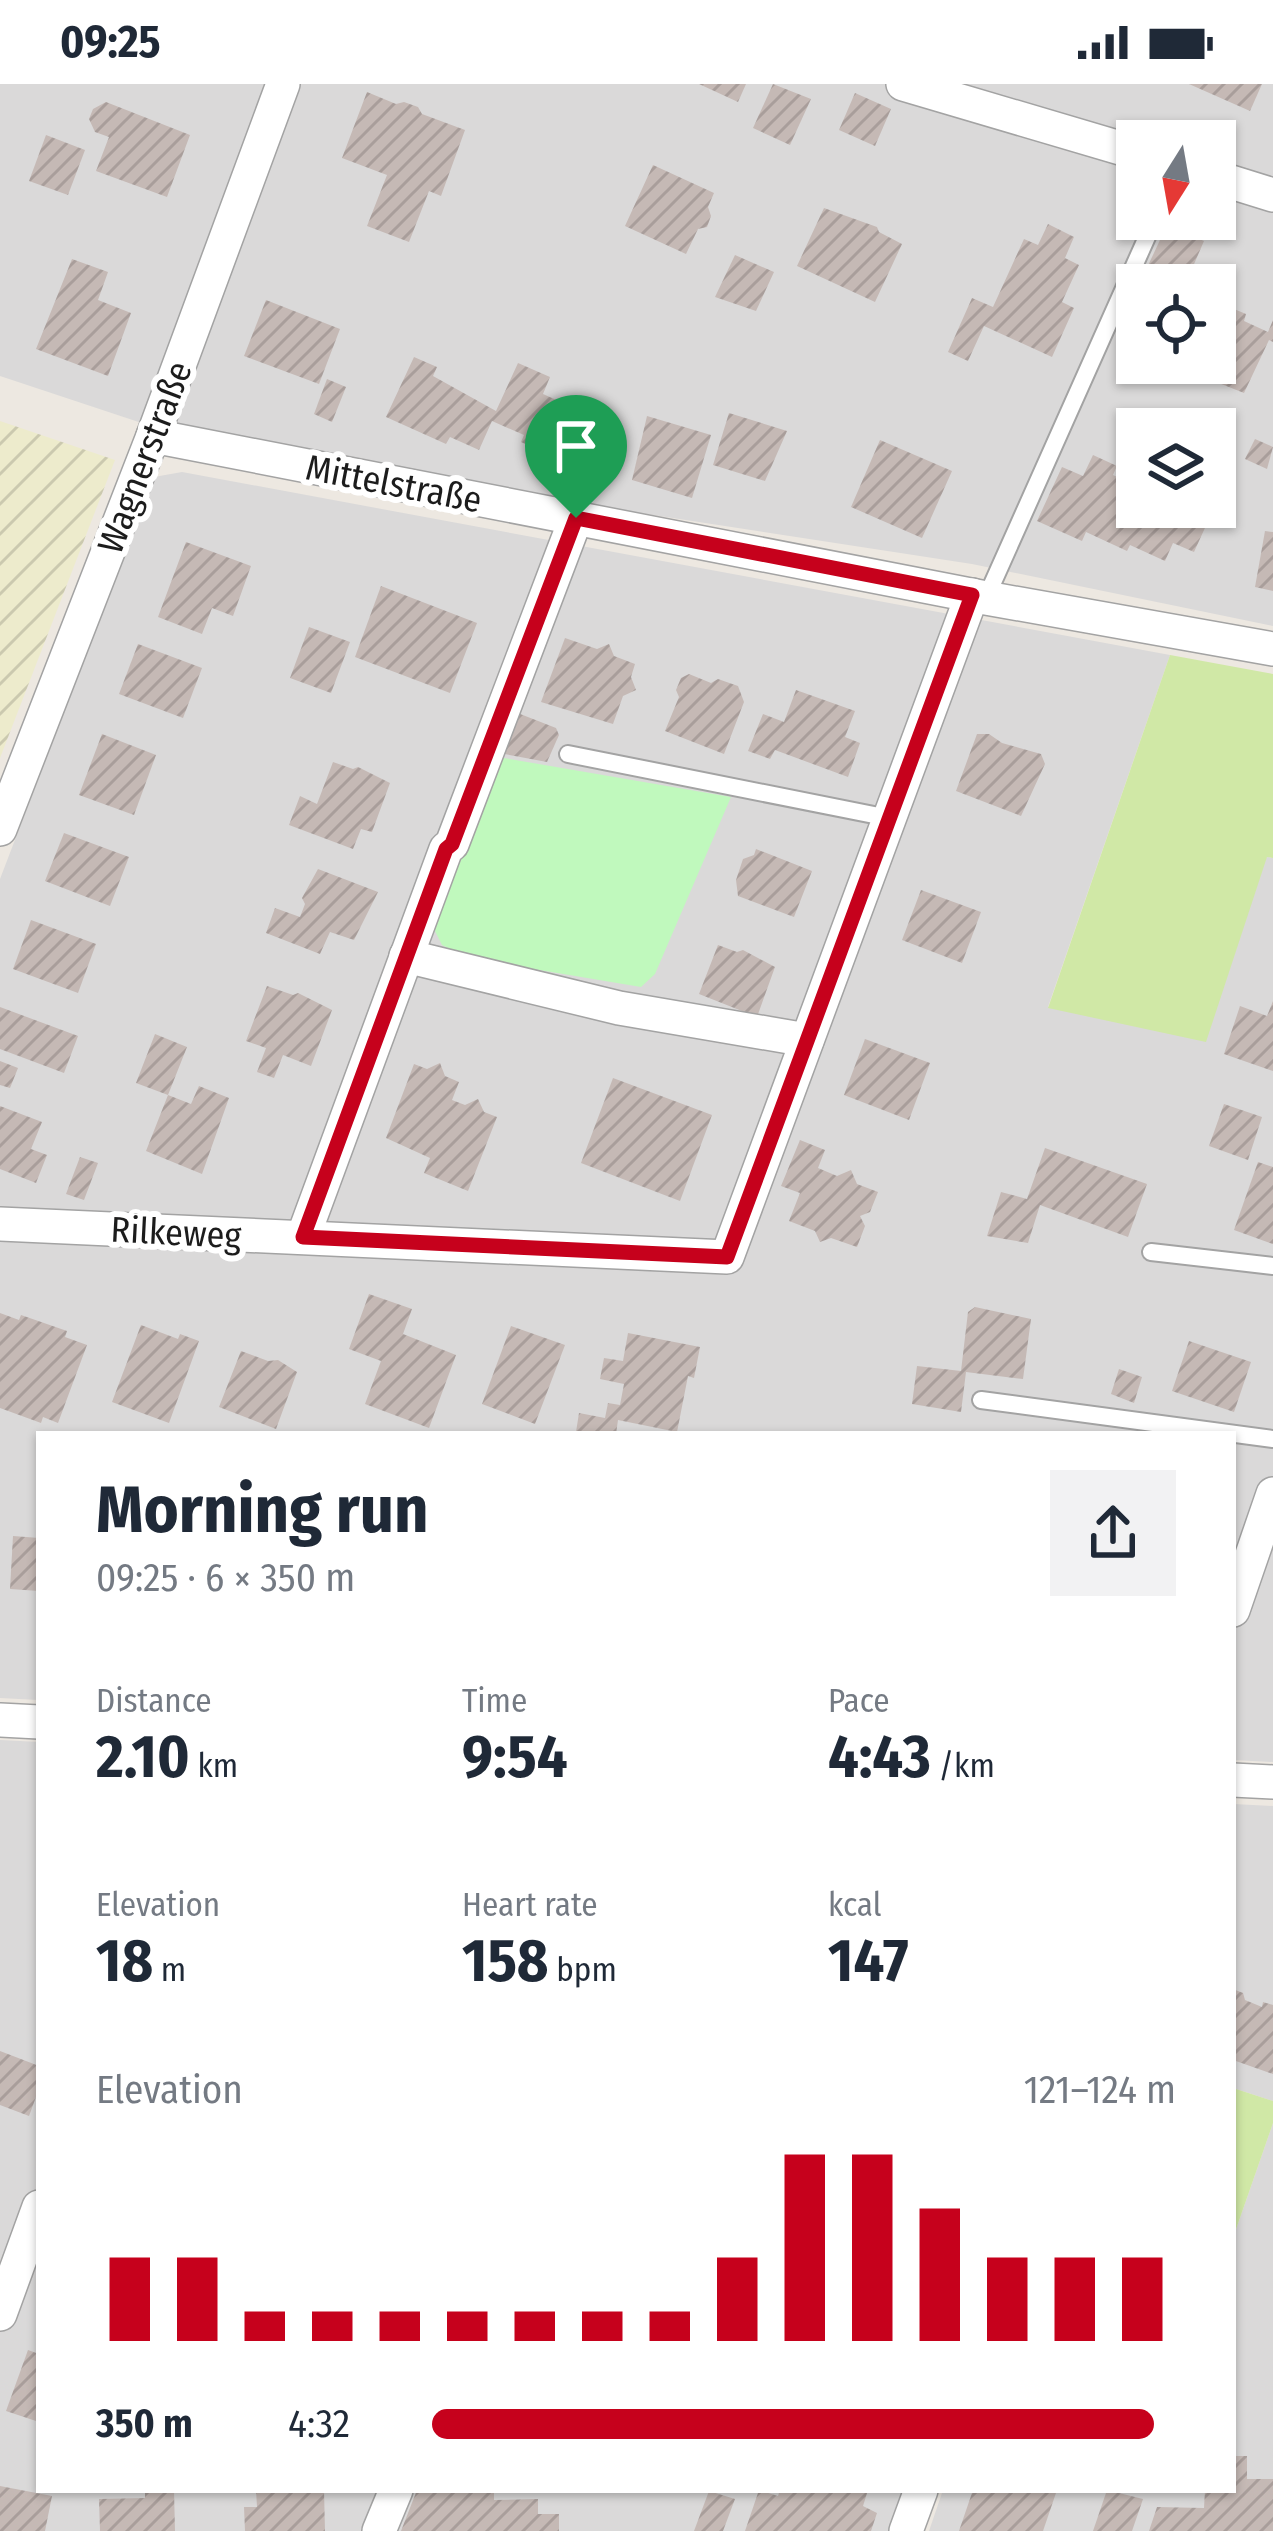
<!DOCTYPE html>
<meta charset="utf-8">
<style>
:root{--surface:#fff;--page:#f2f2f3;--text:#1f2937;--muted:#747a83;--accent:#c6011c}
body{margin:0;font-family:"Fira Sans Condensed",sans-serif;background:var(--page);color:var(--text);height:100vh;display:flex;flex-direction:column;font-size:45px;white-space:nowrap}
*{box-sizing:border-box;margin:0}
p{font-size:39px;color:var(--muted)}
.icon{flex:none;width:66px;height:66px;fill:none;stroke:currentColor;stroke-width:2;stroke-linecap:round;stroke-linejoin:round}
.map{position:relative;flex:1;overflow:hidden}
.sheet{position:absolute;left:36px;top:1347px;width:1200px;height:1062px;display:flex;flex-direction:column;background:var(--surface);border-radius:0px;box-shadow:0 3px 9px #0004}
.sheet>*{flex:none}
.needle{width:78px;rotate:191deg}
.buttons{position:absolute;left:1116px;top:36px;display:grid;gap:24px}
.buttons a{display:grid;place-items:center;width:120px;height:120px;border-radius:0px;background:var(--surface);box-shadow:0 3px 9px #0004;font-size:60px}
.pin{position:absolute;display:grid;place-items:center;width:102px;height:102px;color:#fff;margin:-123px -51px;border-radius:50% 50% 50% 0;rotate:-45deg;box-shadow:0 0 12px #0007}
.pin .icon{rotate:45deg}
.round{display:grid;place-items:center;flex:none;width:126px;height:126px;border-radius:0px;background:var(--page)}
.headline{display:flex;align-items:center;justify-content:space-between;height:204px;padding:0 60px}
h1{font-size:66px;font-weight:700;line-height:90px}
.figures{display:grid;grid-template-columns:repeat(3,1fr);gap:18px;height:204px;padding:12px 60px}
.figures div{display:grid;align-content:center}
.figures b{font-size:60px;font-weight:700}
.figures small{font-size:33px;font-weight:400}
.figures p{font-size:33px}
.chart{height:336px;padding:24px 60px}
.chart p{display:flex;justify-content:space-between}
.chart svg{width:100%;height:216px;margin-top:12px;stroke:var(--accent);stroke-width:6}
ul{padding:0 60px;list-style:none;font-size:39px}
li{display:grid;grid-template-columns:192px 144px 1fr;align-items:center;height:90px}
li i{height:30px;border-radius:15px;background:var(--accent)}
.status{display:flex;justify-content:space-between;align-items:center;height:84px;padding:0 60px;background:var(--surface);direction:ltr}
.status svg{height:33px;fill:currentColor}
.map>svg:first-child{display:block}
.residential{fill:#dad9d9;fill-rule:evenodd}
.farmland{fill:url(#farmland-furrows)}
.grass{fill:#d0e8a6}
.park{fill:#c0f9bd}
.building{fill:url(#building-hatch)}
.lines{fill:none;stroke-linecap:round;stroke-linejoin:round}
.service-casing{stroke:#a3a3a3;stroke-width:20}
.minor-casing{stroke:#a3a3a3;stroke-width:36}
.service{stroke:#fff;stroke-width:16}
.minor{stroke:#fff;stroke-width:33}
.route-casing{stroke:#fff;stroke-width:24}
.route{stroke:#c6011c;stroke-width:15}
.labels{text-anchor:middle;stroke-width:12;stroke-linejoin:round;paint-order:stroke}
.street-label{font-size:36px;fill:#1c1c1c;stroke:#fff}
</style>
<div class="status"><b>09:25</b><svg viewBox="0 0 49 12"><path d="M0 12V9h3v3zM5 12V6h3v6zM10 12V3h3v9zM15 12V0h3v12zM26 1h20v11H26zM47 4h2v5h-2z"/></svg></div>
<div class="map">
<svg width="1273" height="2447" viewBox="0 0 1273 2447">
<defs>
<pattern id="farmland-furrows" width="10" height="10" patternUnits="userSpaceOnUse" patternTransform="scale(3)"><rect width="10" height="10" fill="#edebcc"/><path d="M-1 1l2-2M0 10L10 0M9 11l2-2" fill="none" stroke="#cbc9af"/></pattern>
<pattern id="building-hatch" width="6" height="6" patternUnits="userSpaceOnUse" patternTransform="scale(3)"><rect width="6" height="6" fill="#c5b9b5"/><path d="M-1 1l2-2M0 6l6-6M5 7l2-2" fill="none" stroke="#a99e9b"/></pattern>
</defs>
<rect width="100%" height="100%" fill="#ede8e1"/>
<g class="residential">
<path d="M 0,0 L 1273,0 L 1273,542 L 972,480 L 217,364 L 0,292 ZM 1137,57 L 1215,57 L 1215,135 L 1137,135 ZM 1137,201 L 1215,201 L 1215,279 L 1137,279 ZM 1137,345 L 1215,345 L 1215,423 L 1137,423 Z"/>
<path d="M 182,388 L 1170,571 L 1048,923 L 1267,773 L 1273,774 L 1273,1678 L 1233,1676 L 1233,1350 L 39,1350 L 39,1616 L 0,1614 L 0,795 L 154,393 Z"/>
<path d="M 0,1656 L 39,1658 L 39,2406 L 908,2406 L 893,2447 L 0,2447 Z"/>
<path d="M 1233,1720 L 1273,1722 L 1273,2017 L 1233,2004 Z"/>
<path d="M 1273,2039 L 1273,2447 L 929,2447 L 943,2406 L 1233,2406 L 1233,2154 Z"/>
</g>
<path class="farmland" d="M 0,337 L 115,376 L 0,674 Z"/>
<g class="grass">
<path d="M 1170,571 L 1273,590 L 1273,774 L 1267,773 L 1206,958 L 1048,924 Z"/>
<path d="M 1233,2004 L 1273,2017 L 1273,2039 L 1233,2154 Z"/>
</g>
<path class="park" d="M 492,672 L 731,713 L 655,890 L 641,903 L 468,874 L 442,861 L 432,841 Z"/>
<g class="building">
<path d="M 699,0 L 746,0 L 738,18 Z"/>
<path d="M 773,0 L 811,15 L 790,61 L 753,44 Z"/>
<path d="M 1189,0 L 1262,0 L 1250,27 Z"/>
<path d="M 367,8 L 396,20 L 404,18 L 418,23 L 422,30 L 465,46 L 441,112 L 429,107 L 409,158 L 367,142 L 387,91 L 342,74 Z"/>
<path d="M 855,9 L 891,25 L 875,62 L 839,46 Z"/>
<path d="M 106,18 L 190,51 L 167,113 L 96,87 L 109,53 L 95,48 L 89,35 L 93,25 Z"/>
<path d="M 46,51 L 85,66 L 68,111 L 29,97 Z"/>
<path d="M 653,81 L 714,109 L 708,123 L 711,132 L 707,143 L 698,145 L 686,170 L 625,142 Z"/>
<path d="M 824,124 L 877,143 L 879,148 L 902,160 L 875,218 L 797,182 Z"/>
<path d="M 1048,140 L 1074,153 L 1065,174 L 1079,181 L 1062,218 L 1074,224 L 1052,273 L 984,242 L 968,277 L 948,268 L 972,214 L 993,223 L 1024,155 L 1038,161 Z"/>
<path d="M 1167,141 L 1204,157 L 1185,201 L 1171,201 L 1145,188 Z"/>
<path d="M 735,171 L 774,188 L 756,227 L 715,213 Z"/>
<path d="M 72,175 L 108,188 L 98,216 L 131,229 L 108,292 L 36,265 Z"/>
<path d="M 266,216 L 340,245 L 319,300 L 244,272 Z"/>
<path d="M 1222,220 L 1246,230 L 1244,237 L 1268,248 L 1273,236 L 1273,258 L 1269,256 L 1244,309 L 1191,288 L 1193,286 L 1178,279 L 1215,279 L 1215,224 L 1220,226 Z"/>
<path d="M 414,273 L 437,283 L 433,292 L 496,327 L 518,279 L 550,293 L 543,310 L 601,336 L 579,385 L 521,358 L 524,351 L 492,337 L 479,366 L 450,353 L 446,360 L 386,333 Z"/>
<path d="M 327,295 L 346,303 L 332,338 L 314,330 Z"/>
<path d="M 729,329 L 787,347 L 765,397 L 713,381 Z"/>
<path d="M 647,332 L 711,351 L 692,414 L 632,396 Z"/>
<path d="M 1255,355 L 1273,363 L 1267,385 L 1245,375 Z"/>
<path d="M 880,356 L 952,387 L 922,454 L 851,423 Z"/>
<path d="M 1093,371 L 1117,382 L 1113,391 L 1137,402 L 1137,423 L 1189,423 L 1209,435 L 1194,468 L 1173,459 L 1165,477 L 1130,461 L 1127,467 L 1086,448 L 1082,457 L 1037,437 L 1062,383 L 1083,392 Z"/>
<path d="M 1265,447 L 1273,448 L 1273,507 L 1255,503 Z"/>
<path d="M 186,458 L 251,482 L 233,532 L 212,524 L 202,550 L 158,533 Z"/>
<path d="M 381,502 L 477,539 L 450,609 L 355,573 Z"/>
<path d="M 309,543 L 350,558 L 331,609 L 290,594 Z"/>
<path d="M 565,554 L 597,565 L 609,560 L 614,572 L 635,580 L 631,593 L 636,606 L 623,612 L 613,640 L 541,618 Z"/>
<path d="M 138,560 L 202,584 L 183,634 L 119,610 Z"/>
<path d="M 689,590 L 711,599 L 718,595 L 738,602 L 744,618 L 724,670 L 665,647 L 679,613 L 676,606 L 681,594 Z"/>
<path d="M 796,606 L 855,627 L 845,653 L 860,659 L 848,693 L 775,666 L 770,675 L 748,667 L 763,630 L 784,638 Z"/>
<path d="M 510,626 L 556,644 L 559,651 L 547,678 L 494,668 Z"/>
<path d="M 102,650 L 156,671 L 134,731 L 79,711 Z"/>
<path d="M 977,650 L 989,650 L 1002,659 L 1041,670 L 1045,680 L 1021,732 L 956,707 Z"/>
<path d="M 333,678 L 353,685 L 358,683 L 390,699 L 372,748 L 361,745 L 353,765 L 289,741 L 300,712 L 317,720 Z"/>
<path d="M 64,749 L 129,773 L 110,822 L 45,797 Z"/>
<path d="M 756,765 L 812,787 L 794,833 L 738,812 L 736,796 L 743,775 L 754,771 Z"/>
<path d="M 318,785 L 378,808 L 354,856 L 330,848 L 320,870 L 266,849 L 275,824 L 300,833 L 305,820 L 302,814 Z"/>
<path d="M 921,806 L 981,828 L 962,879 L 902,856 Z"/>
<path d="M 31,836 L 96,860 L 78,909 L 13,885 Z"/>
<path d="M 718,861 L 737,868 L 743,866 L 775,883 L 757,933 L 699,910 Z"/>
<path d="M 267,902 L 293,911 L 298,909 L 332,926 L 311,982 L 283,971 L 274,994 L 257,988 L 266,964 L 246,957 Z"/>
<path d="M 1273,917 L 1273,987 L 1224,970 L 1240,922 L 1267,932 Z"/>
<path d="M 0,923 L 78,952 L 64,989 L 0,965 Z"/>
<path d="M 155,950 L 187,963 L 168,1011 L 191,1020 L 199,1002 L 229,1014 L 202,1090 L 146,1067 L 168,1011 L 136,999 Z"/>
<path d="M 865,955 L 930,979 L 909,1036 L 844,1011 Z"/>
<path d="M 0,977 L 18,984 L 10,1004 L 0,1001 Z"/>
<path d="M 440,979 L 445,992 L 459,998 L 452,1016 L 465,1021 L 478,1015 L 484,1028 L 497,1033 L 468,1107 L 424,1089 L 430,1074 L 386,1054 L 414,980 L 427,985 Z"/>
<path d="M 613,994 L 712,1031 L 680,1117 L 581,1079 Z"/>
<path d="M 1224,1020 L 1262,1033 L 1248,1076 L 1209,1062 Z"/>
<path d="M 0,1022 L 42,1038 L 31,1065 L 47,1071 L 36,1099 L 0,1085 Z"/>
<path d="M 800,1056 L 825,1066 L 818,1084 L 837,1092 L 851,1086 L 857,1100 L 878,1108 L 870,1128 L 860,1132 L 865,1142 L 857,1163 L 831,1154 L 820,1158 L 815,1147 L 789,1137 L 800,1109 L 781,1102 Z"/>
<path d="M 1045,1064 L 1147,1100 L 1128,1153 L 1040,1121 L 1028,1159 L 987,1152 L 1001,1108 L 1027,1115 Z"/>
<path d="M 80,1073 L 98,1079 L 84,1116 L 66,1110 Z"/>
<path d="M 1258,1078 L 1273,1083 L 1273,1160 L 1234,1146 Z"/>
<path d="M 369,1210 L 412,1225 L 403,1250 L 456,1271 L 429,1344 L 365,1320 L 381,1277 L 349,1265 Z"/>
<path d="M 975,1223 L 1031,1235 L 1023,1295 L 966,1288 L 961,1328 L 912,1320 L 917,1282 L 961,1287 L 968,1228 Z"/>
<path d="M 0,1229 L 19,1236 L 21,1231 L 67,1247 L 65,1253 L 87,1261 L 58,1339 L 43,1333 L 41,1339 L 0,1324 Z"/>
<path d="M 141,1241 L 178,1255 L 180,1250 L 199,1257 L 169,1339 L 112,1318 Z"/>
<path d="M 511,1242 L 565,1261 L 535,1340 L 482,1320 Z"/>
<path d="M 628,1249 L 700,1263 L 694,1294 L 688,1292 L 677,1348 L 618,1336 L 616,1350 L 576,1348 L 579,1329 L 605,1334 L 608,1319 L 620,1321 L 624,1300 L 600,1295 L 604,1274 L 623,1277 Z"/>
<path d="M 1189,1257 L 1251,1278 L 1234,1328 L 1172,1307 Z"/>
<path d="M 241,1267 L 268,1277 L 278,1276 L 297,1288 L 276,1345 L 219,1323 Z"/>
<path d="M 1119,1285 L 1142,1293 L 1134,1319 L 1111,1310 Z"/>
<path d="M 13,1452 L 39,1454 L 39,1507 L 10,1505 Z"/>
<path d="M 1233,1905 L 1243,1909 L 1245,1916 L 1262,1923 L 1263,1918 L 1273,1921 L 1273,1990 L 1233,1976 Z"/>
<path d="M 0,1967 L 39,1982 L 39,2005 L 29,2032 L 0,2021 Z"/>
<path d="M 28,2266 L 39,2270 L 39,2338 L 6,2327 Z"/>
<path d="M 1233,2372 L 1247,2372 L 1247,2395 L 1273,2395 L 1273,2447 L 1149,2447 L 1157,2423 L 1204,2424 L 1205,2406 L 1233,2406 Z"/>
<path d="M 0,2402 L 52,2412 L 45,2447 L 0,2447 Z"/>
<path d="M 145,2406 L 174,2406 L 175,2447 L 100,2447 L 99,2415 L 145,2414 Z"/>
<path d="M 256,2406 L 324,2406 L 325,2447 L 245,2447 L 244,2423 L 257,2423 Z"/>
<path d="M 417,2406 L 494,2406 L 494,2416 L 538,2415 L 538,2430 L 559,2430 L 559,2447 L 401,2447 Z"/>
<path d="M 759,2406 L 778,2412 L 780,2406 L 868,2406 L 863,2422 L 877,2429 L 871,2447 L 745,2447 Z"/>
<path d="M 973,2406 L 1057,2406 L 1043,2447 L 959,2447 Z"/>
<path d="M 1107,2406 L 1143,2415 L 1132,2447 L 1093,2447 Z"/>
<path d="M 709,2407 L 735,2415 L 723,2447 L 694,2447 Z"/>
</g>
<g class="lines">
<defs>
<g id="service">
<path d="M 986,514 L 1155,135"/>
<path d="M 568,670 L 889,734"/>
<path d="M 1151,1168 L 1273,1182"/>
<path d="M 981,1316 L 1273,1355"/>
</g>
<g id="minor">
<path d="M 903,0 L 1137,69"/>
<path d="M 1215,93 L 1273,111"/>
<path d="M 153,352 L 986,514 L 1273,565"/>
<path d="M 0,745 L 153,352 L 283,0"/>
<path d="M 406,872 L 619,924 L 807,956"/>
<path d="M 0,1140 L 727,1173 L 972,511"/>
<path d="M 303,1153 L 446,765 L 452,760 L 576,434"/>
<path d="M 1233,1526 L 1273,1410"/>
<path d="M 0,1636 L 39,1638"/>
<path d="M 1233,1696 L 1273,1698"/>
<path d="M 0,2230 L 39,2123"/>
<path d="M 379,2447 L 396,2406"/>
<path d="M 906,2447 L 921,2406"/>
</g>
</defs>
<use href="#service" class="service-casing"/>
<use href="#minor" class="minor-casing"/>
<use href="#service" class="service"/>
<use href="#minor" class="minor"/>
</g>
<g class="lines">
<defs>
<path id="route" d="M 576,434 L 972,511 L 727,1173 L 303,1153 L 446,765 L 452,760 Z"/>
</defs>
<use href="#route" class="route-casing"/>
<use href="#route" class="route"/>
</g>
<g class="labels">
<g class="street-label">
<text transform="translate(144 373) rotate(-69)" y="13">Wagnerstraße</text>
<text transform="translate(394 399) rotate(11)" y="13">Mittelstraße</text>
<text transform="translate(176 1148) rotate(3)" y="13">Rilkeweg</text>
</g>
</g>
</svg>
<div class="buttons">
<a><svg class="needle" viewBox="-14 -14 28 28"><path d="M0-13l5 13h-10z" fill="#e53935"/><path d="M0 13l5-13h-10z" fill="#747a83"/></svg></a>
<a><svg class="icon" aria-label="locate" viewBox="0 0 24 24"><circle cx="12" cy="12" r="6"/><path d="M12 2v4M12 18v4M2 12h4M18 12h4"/></svg></a>
<a><svg class="icon" aria-label="layers" viewBox="0 0 24 24"><path d="M12 4l9 5-9 5-9-5zM3 14l9 5 9-5"/></svg></a>
</div>
<div class="pin" style="left:576px;top:434px;background:#1e9e55"><svg class="icon" aria-label="arrive" viewBox="0 0 24 24"><path d="M6 21V4h12l-3 4 3 4H6"/></svg></div>
<section class="sheet">
<div class="headline"><div><h1>Morning run</h1><p>09:25 · 6 × 350 m</p></div><a class="round"><svg class="icon" aria-label="share" viewBox="0 0 24 24"><path d="M12 15V3M7 8l5-5 5 5M5 13v7h14v-7"/></svg></a></div>
<div class="figures">
<div><p>Distance</p><b>2.10<small> km</small></b></div>
<div><p>Time</p><b>9:54</b></div>
<div><p>Pace</p><b>4:43<small> /km</small></b></div>
</div>
<div class="figures">
<div><p>Elevation</p><b>18<small> m</small></b></div>
<div><p>Heart rate</p><b>158<small> bpm</small></b></div>
<div><p>kcal</p><b>147</b></div>
</div>
<div class="chart"><p><span>Elevation</span>121–124 m</p>
<svg viewBox="0 0 160 44" preserveAspectRatio="none"><path d="M5 44V27M15 44V27M25 44V38M35 44V38M45 44V38M55 44V38M65 44V38M75 44V38M85 44V38M95 44V27M105 44V6M115 44V6M125 44V17M135 44V27M145 44V27M155 44V27"/></svg>
</div>
<ul>
<li><b>350 m</b>4:32<i style="width:97%"></i></li>
</ul>
</section>
</div>
